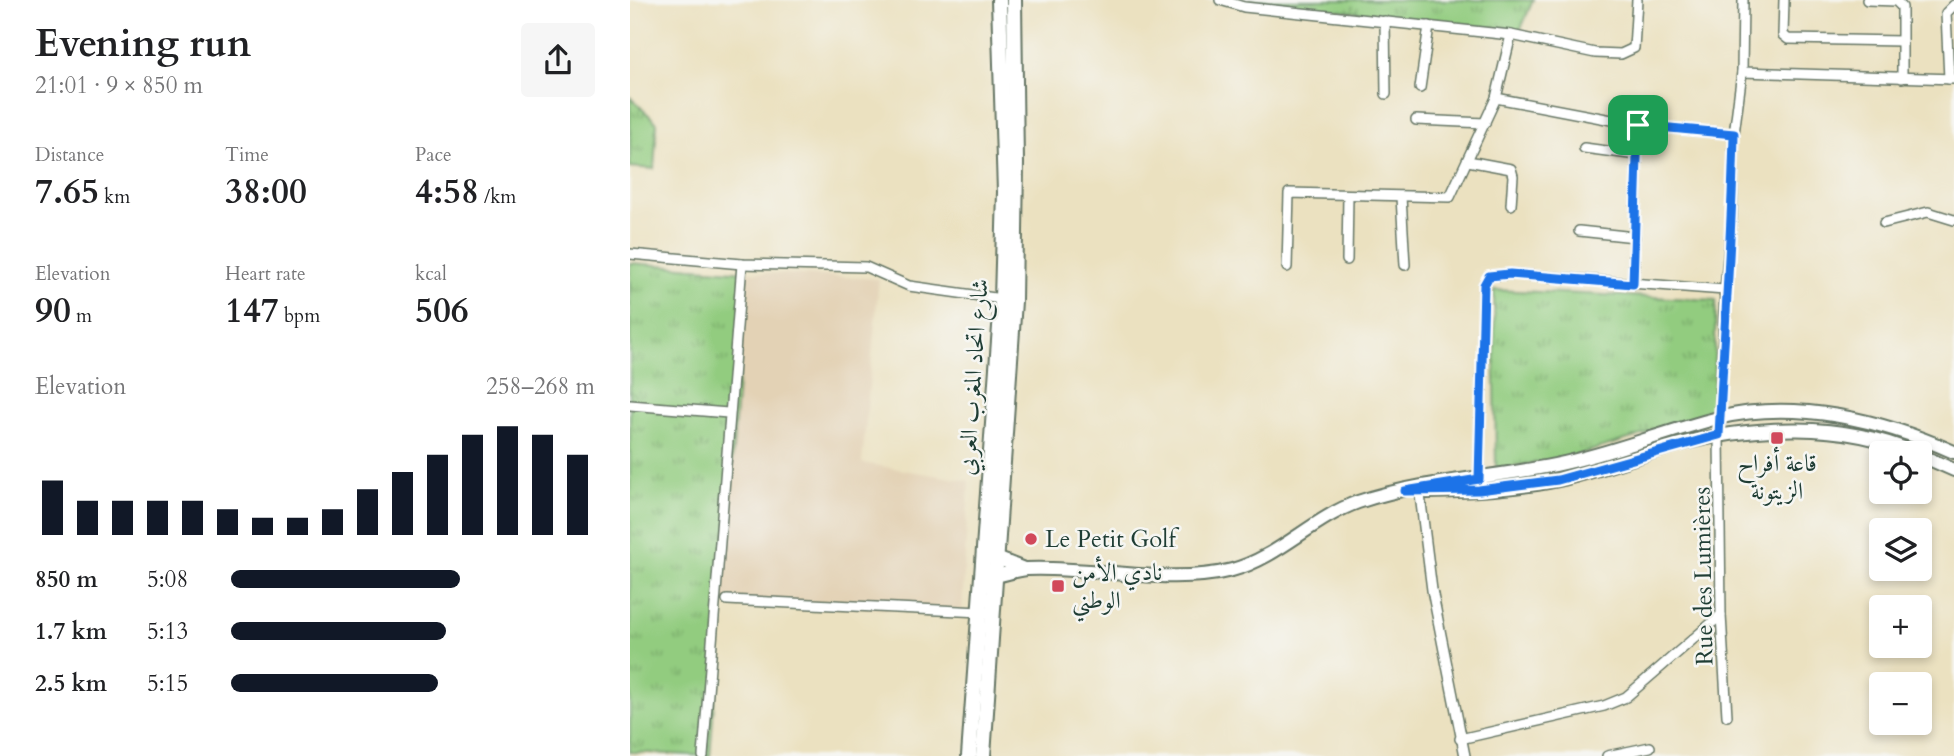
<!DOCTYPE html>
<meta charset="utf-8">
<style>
:root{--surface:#fff;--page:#f6f6f6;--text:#202124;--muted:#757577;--accent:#111827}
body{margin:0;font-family:Cardo,Amiri,serif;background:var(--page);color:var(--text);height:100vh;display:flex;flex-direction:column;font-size:26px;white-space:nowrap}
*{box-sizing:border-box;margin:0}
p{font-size:23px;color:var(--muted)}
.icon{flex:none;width:38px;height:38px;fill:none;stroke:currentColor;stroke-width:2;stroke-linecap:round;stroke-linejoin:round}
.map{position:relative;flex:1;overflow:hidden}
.side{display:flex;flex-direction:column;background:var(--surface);width:630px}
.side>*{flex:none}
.fabs{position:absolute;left:1239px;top:441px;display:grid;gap:14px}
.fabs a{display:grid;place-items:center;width:63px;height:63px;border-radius:7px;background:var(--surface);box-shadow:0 4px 10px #0003;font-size:35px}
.pin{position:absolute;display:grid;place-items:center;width:60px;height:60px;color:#fff;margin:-30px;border-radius:14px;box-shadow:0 4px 10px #0006}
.round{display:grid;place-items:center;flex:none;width:74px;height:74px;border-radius:7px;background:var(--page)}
.summary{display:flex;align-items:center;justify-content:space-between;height:119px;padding:0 35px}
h1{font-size:38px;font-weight:700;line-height:52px}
.metrics{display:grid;grid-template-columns:repeat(3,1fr);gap:10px;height:119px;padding:7px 35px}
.metrics div{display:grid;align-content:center}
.metrics b{font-size:35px;font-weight:700}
.metrics small{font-size:19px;font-weight:400}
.metrics p{font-size:19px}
.chart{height:196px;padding:14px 35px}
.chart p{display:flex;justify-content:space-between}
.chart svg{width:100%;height:126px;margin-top:7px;stroke:var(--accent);stroke-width:6}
ul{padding:0 35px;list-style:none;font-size:23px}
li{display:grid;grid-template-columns:112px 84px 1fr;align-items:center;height:52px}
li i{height:18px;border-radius:9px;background:var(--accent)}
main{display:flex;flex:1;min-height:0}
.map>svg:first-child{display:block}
.built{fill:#e3d2b5}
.grass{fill:url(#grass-tufts);stroke:#58845a;stroke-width:2}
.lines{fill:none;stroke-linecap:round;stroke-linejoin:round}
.minor-casing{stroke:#667665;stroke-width:12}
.secondary-casing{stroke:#667665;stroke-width:16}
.primary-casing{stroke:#667665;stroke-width:18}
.minor{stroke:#fff;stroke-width:9}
.secondary{stroke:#fff;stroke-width:12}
.primary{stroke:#fff;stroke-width:14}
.route-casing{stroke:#fff;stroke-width:14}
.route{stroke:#1a73e8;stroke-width:9}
.poi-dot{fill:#d1495b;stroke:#f6f6f2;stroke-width:2.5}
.labels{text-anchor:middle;stroke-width:5;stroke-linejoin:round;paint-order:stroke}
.street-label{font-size:24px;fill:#1f3d34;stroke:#f6f6f2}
.poi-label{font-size:24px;fill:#1f3d34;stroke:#f6f6f2;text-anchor:start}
</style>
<main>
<section class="side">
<div class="summary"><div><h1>Evening run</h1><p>21:01 · 9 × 850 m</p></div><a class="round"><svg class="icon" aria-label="share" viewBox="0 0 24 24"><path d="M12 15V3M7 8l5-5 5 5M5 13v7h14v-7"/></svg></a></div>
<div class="metrics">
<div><p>Distance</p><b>7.65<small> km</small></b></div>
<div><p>Time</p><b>38:00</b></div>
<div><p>Pace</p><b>4:58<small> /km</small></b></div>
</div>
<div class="metrics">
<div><p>Elevation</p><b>90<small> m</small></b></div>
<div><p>Heart rate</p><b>147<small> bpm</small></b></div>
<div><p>kcal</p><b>506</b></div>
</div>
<div class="chart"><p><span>Elevation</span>258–268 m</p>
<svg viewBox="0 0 160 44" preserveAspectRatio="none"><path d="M5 44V25M15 44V32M25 44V32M35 44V32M45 44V32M55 44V35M65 44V38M75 44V38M85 44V35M95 44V28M105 44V22M115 44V16M125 44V9M135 44V6M145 44V9M155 44V16"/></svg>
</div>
<ul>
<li><b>850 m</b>5:08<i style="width:63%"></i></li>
<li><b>1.7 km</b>5:13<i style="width:59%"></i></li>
<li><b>2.5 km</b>5:15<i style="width:57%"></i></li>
</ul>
</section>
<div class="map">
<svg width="1324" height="756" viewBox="0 0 1324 756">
<defs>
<pattern id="grass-tufts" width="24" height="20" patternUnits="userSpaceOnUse" patternTransform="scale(1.75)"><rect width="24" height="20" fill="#92cc7f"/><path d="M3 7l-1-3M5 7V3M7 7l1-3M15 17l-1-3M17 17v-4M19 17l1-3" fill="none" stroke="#77a769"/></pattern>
</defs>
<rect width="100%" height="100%" fill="#f6f6f2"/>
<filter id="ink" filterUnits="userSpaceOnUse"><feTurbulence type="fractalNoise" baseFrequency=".0143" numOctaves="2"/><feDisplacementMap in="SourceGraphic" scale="14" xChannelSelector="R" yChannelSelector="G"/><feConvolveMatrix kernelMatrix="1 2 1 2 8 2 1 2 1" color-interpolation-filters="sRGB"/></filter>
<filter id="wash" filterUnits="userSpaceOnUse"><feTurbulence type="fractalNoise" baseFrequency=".00686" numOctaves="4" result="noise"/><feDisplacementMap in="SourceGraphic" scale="28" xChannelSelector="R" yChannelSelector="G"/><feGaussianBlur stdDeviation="1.57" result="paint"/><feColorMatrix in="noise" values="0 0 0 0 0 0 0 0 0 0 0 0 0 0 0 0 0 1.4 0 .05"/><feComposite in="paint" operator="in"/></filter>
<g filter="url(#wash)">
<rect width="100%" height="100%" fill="#ebe1c0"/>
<path class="built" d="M 116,272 L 249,279 L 232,463 L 339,481 L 332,612 L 91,602 Z"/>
<g class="grass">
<path d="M 619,0 L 903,0 L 890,31 Z"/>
<path d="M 0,97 L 27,123 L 24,169 L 0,167 Z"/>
<path d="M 0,263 L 116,272 L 80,756 L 0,752 Z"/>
<path d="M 864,290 L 1086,300 L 1083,413 L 947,455 L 866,470 Z"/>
</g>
</g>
<g filter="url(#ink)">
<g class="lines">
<defs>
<g id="minor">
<path d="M 590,0 L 614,7 L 881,35 L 965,53 L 991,54 L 1004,48 L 1007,0"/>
<path d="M 1154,0 L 1153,35 L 1158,39 L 1272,41"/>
<path d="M 1237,0 L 1266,1 L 1272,7 L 1272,78"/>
<path d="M 755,21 L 756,94"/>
<path d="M 1112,72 L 1324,79"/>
<path d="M 1319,79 L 1316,13 L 1324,5"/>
<path d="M 790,88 L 799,26"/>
<path d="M 866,98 L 1008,125 L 1104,134"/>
<path d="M 786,120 L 855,123"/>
<path d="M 954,148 L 1007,155"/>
<path d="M 838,161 L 881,169 L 883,176 L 881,205"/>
<path d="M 771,197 L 775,265"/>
<path d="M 1254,223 L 1298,212 L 1324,220"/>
<path d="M 949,231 L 1005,237"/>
<path d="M 0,254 L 112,264 L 236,267 L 279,286 L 372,299"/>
<path d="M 717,260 L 718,195"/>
<path d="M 657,267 L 659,193 L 820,197 L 866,98 L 881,35"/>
<path d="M 1003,284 L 1008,125"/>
<path d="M 0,405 L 98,413"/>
<path d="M 849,480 L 854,285 L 859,276 L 880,274 L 1095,290"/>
<path d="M 789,487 L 802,590 L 835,756"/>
<path d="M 97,600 L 351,612"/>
<path d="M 1097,716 L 1091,615 L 1089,435 L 1095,290 L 1102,214 L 1104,134 L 1112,72 L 1113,0"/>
<path d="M 830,739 L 974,706 L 996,697 L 1091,615"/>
<path d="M 73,756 L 112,264"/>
<path d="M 977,756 L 1020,747"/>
</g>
<g id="secondary">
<path d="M 1290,455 L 1324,470"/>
<path d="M 797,492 C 841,491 886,489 929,480 C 969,471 1007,456 1046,445 C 1124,425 1211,421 1286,453"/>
<path d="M 359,555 L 394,569"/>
<path d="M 356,577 C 370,577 383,570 397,569 C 461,566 540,586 602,570 C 648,558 683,518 728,502 C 791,481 860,478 925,465 C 980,454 1033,432 1088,418 C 1166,399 1252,420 1324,452"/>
</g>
<g id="primary">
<path d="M 339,756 L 372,299 L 375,192 L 369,0"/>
<path d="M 353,756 L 384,301 L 386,164 L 384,0"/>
</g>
</defs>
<use href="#minor" class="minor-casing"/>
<use href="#secondary" class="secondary-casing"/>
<use href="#primary" class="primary-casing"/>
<use href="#minor" class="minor"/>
<use href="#secondary" class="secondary"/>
<use href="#primary" class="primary"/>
</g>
</g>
<g class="lines" filter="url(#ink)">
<defs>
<path id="route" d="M 1008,125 L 1104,134 C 1102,234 1094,335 1089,435 L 928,480 L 849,490 L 775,491 L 849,479 L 854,285 L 859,276 L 880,274 L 1003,284 Z"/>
</defs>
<use href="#route" class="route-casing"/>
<use href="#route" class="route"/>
</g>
<g class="poi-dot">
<rect x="1140" y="431" width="14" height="14" rx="3.5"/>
<circle cx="401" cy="539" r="7"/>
<rect x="421" y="579" width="14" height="14" rx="3.5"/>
</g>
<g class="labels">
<g class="street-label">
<text transform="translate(343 377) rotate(-86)" y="8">شارع اتحاد المغرب العربي</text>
<text transform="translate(1073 576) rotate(-91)" y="8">Rue des Lumières</text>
</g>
<g class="poi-label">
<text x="1147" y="471" text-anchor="middle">قاعة أفراح<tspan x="1147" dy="28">الزيتونة</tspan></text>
<text x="415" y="547">Le Petit Golf</text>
<text x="442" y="580">نادي الأمن<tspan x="442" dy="28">الوطني</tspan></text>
</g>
</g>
</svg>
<div class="fabs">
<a><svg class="icon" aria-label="locate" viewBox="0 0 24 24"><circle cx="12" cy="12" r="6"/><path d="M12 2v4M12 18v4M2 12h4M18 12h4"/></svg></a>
<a><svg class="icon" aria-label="layers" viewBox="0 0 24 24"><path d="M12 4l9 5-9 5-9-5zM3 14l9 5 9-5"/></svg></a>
<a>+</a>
<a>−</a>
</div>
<div class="pin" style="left:1008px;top:125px;background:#1e9e55"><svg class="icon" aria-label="arrive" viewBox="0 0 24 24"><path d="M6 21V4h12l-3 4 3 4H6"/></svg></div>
</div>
</main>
